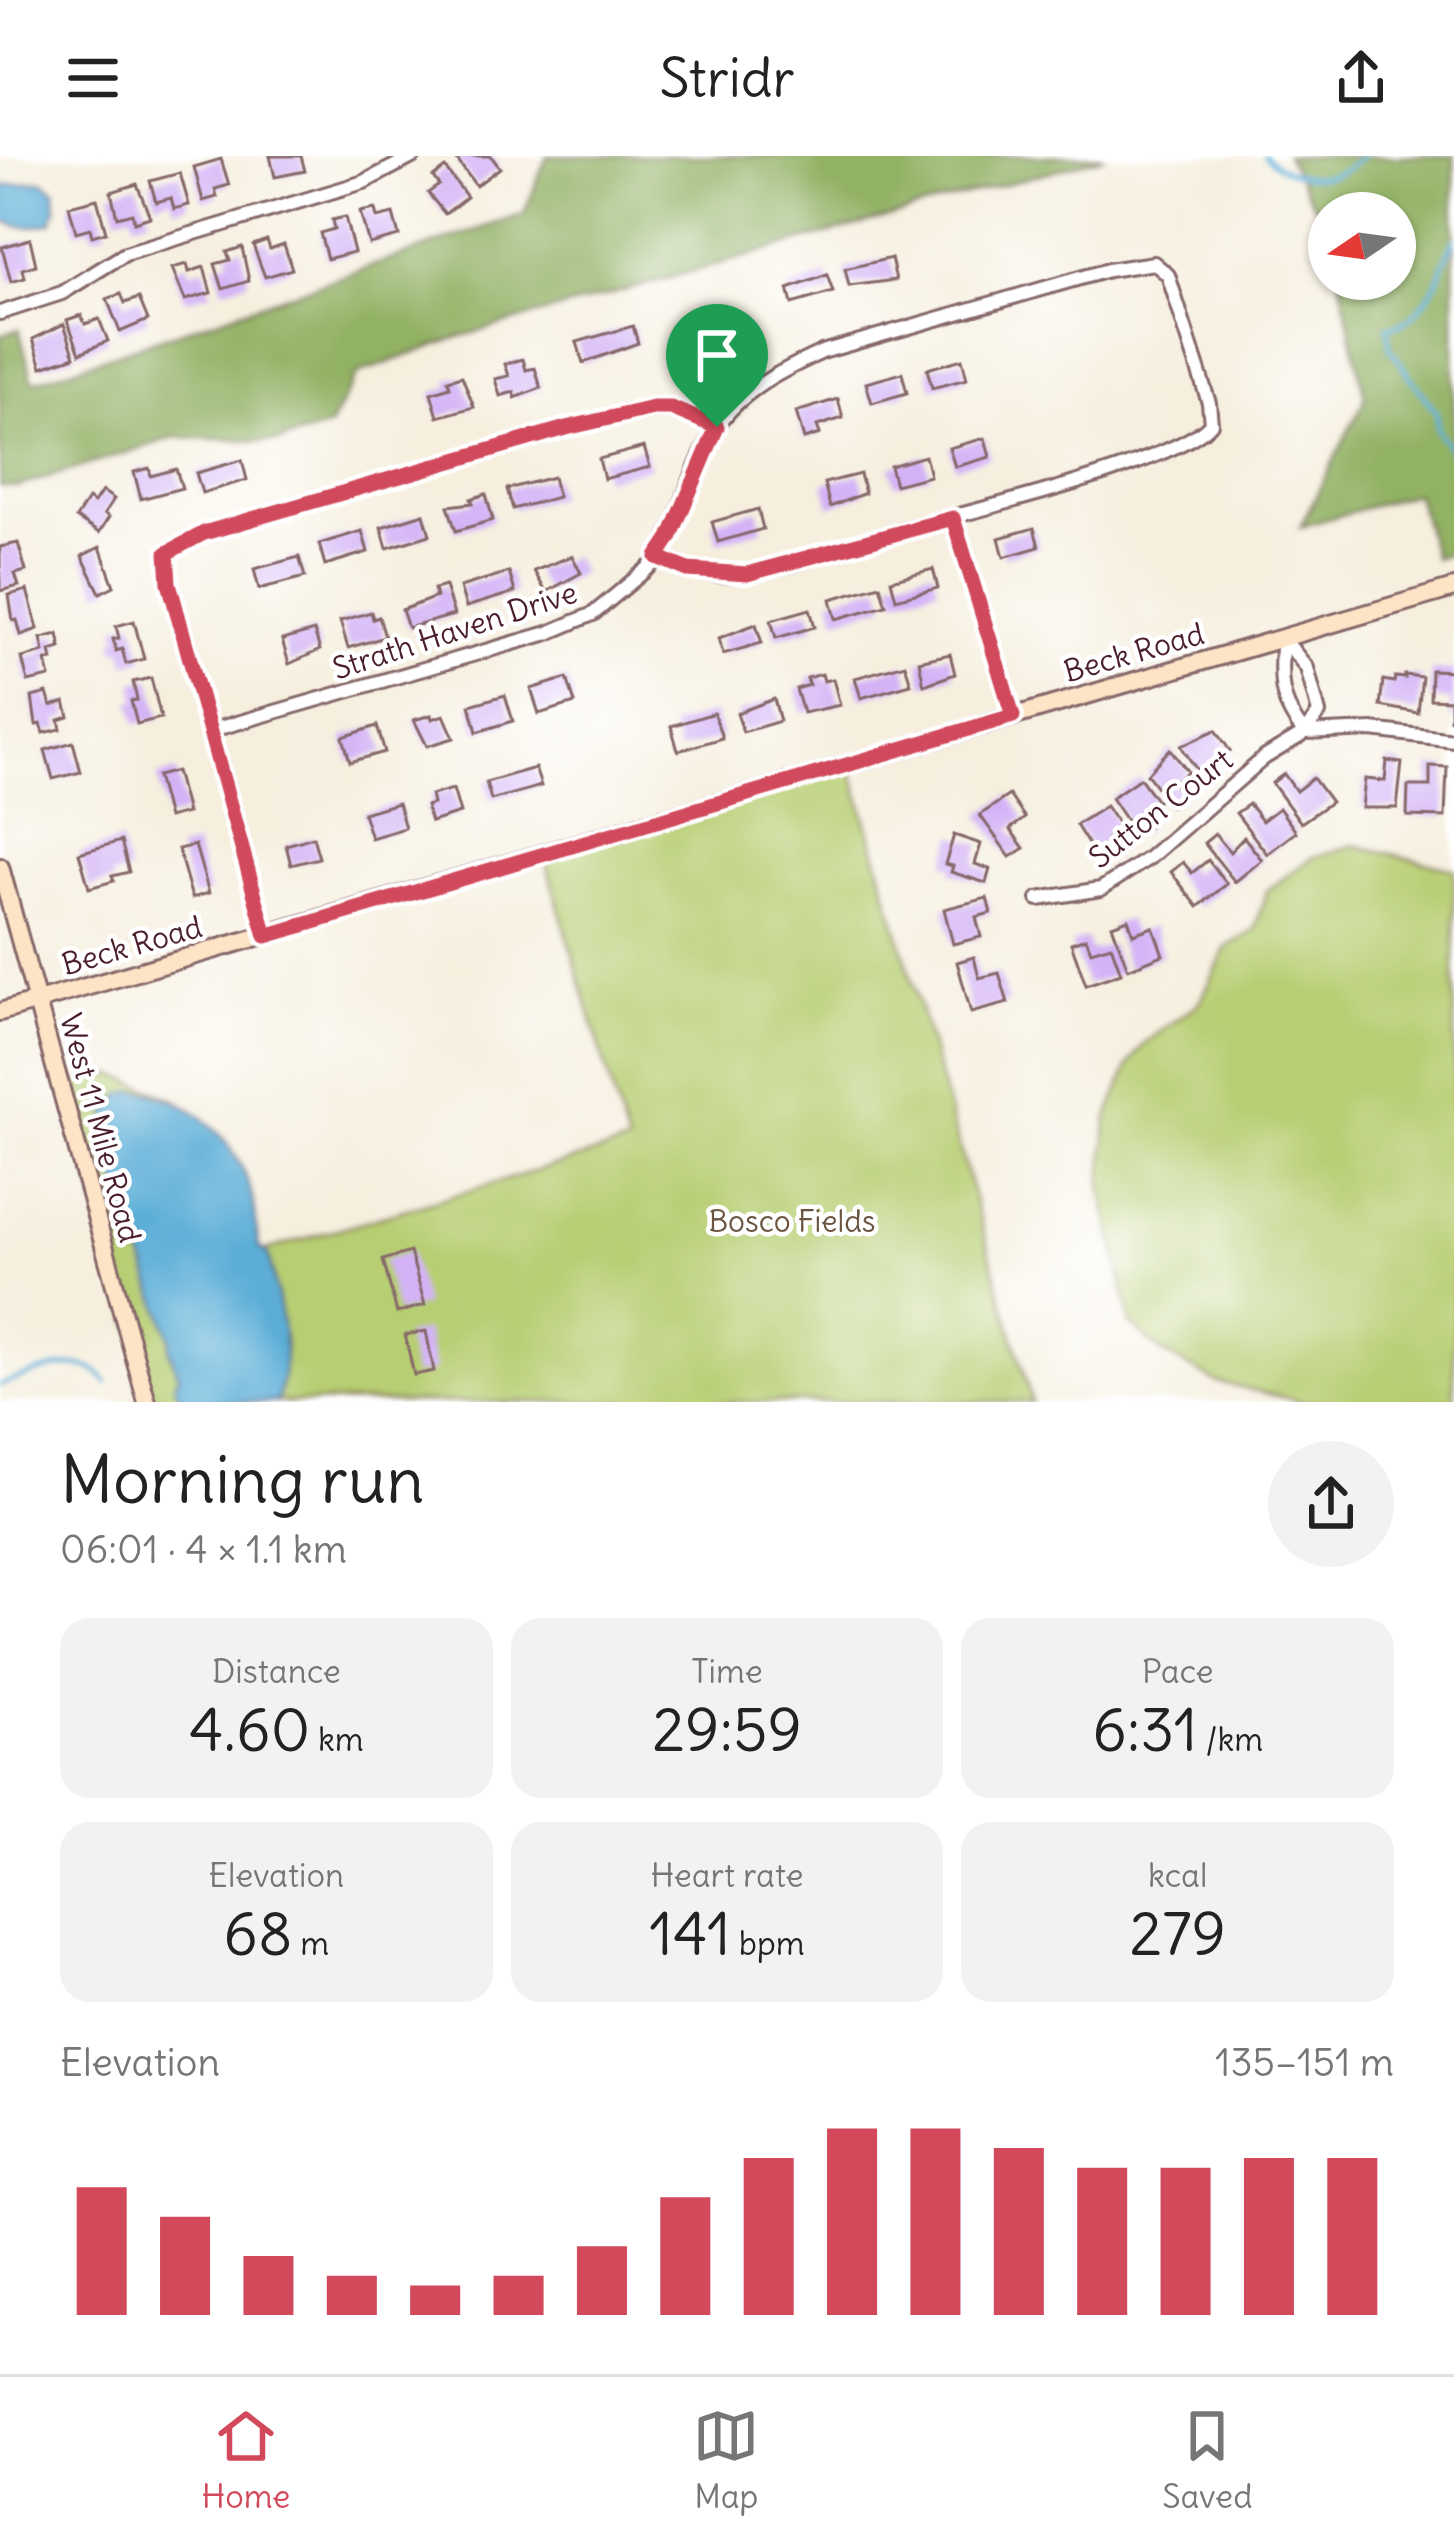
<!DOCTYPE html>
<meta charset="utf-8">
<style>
:root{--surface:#fff;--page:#f2f2f2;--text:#222;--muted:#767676;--line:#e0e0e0;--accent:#d1495b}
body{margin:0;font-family:Delius,sans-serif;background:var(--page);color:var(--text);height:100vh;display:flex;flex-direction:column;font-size:45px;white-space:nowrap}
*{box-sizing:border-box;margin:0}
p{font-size:39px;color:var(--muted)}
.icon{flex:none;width:66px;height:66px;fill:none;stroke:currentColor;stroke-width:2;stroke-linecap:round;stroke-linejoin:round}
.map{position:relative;height:1246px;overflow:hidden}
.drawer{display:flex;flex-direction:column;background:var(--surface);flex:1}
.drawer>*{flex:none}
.needle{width:78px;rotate:257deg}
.controls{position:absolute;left:1308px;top:36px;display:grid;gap:24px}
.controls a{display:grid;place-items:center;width:108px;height:108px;border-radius:50%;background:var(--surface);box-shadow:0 3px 9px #0004;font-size:60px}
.pin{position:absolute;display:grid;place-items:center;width:102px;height:102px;color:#fff;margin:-123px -51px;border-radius:50% 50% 50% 0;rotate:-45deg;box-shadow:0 0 12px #0007}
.pin .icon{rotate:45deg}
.round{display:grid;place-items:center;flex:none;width:126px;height:126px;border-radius:63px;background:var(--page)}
.head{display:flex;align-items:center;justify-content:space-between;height:204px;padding:0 60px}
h1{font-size:66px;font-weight:600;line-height:90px}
.figures{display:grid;grid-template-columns:repeat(3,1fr);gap:18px;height:204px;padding:12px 60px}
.figures div{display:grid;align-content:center;border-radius:30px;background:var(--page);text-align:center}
.figures b{font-size:60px;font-weight:600}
.figures small{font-size:33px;font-weight:400}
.figures p{font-size:33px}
.chart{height:336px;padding:24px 60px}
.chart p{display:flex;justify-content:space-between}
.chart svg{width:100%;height:216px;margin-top:12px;stroke:var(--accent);stroke-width:6}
header{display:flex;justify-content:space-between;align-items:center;height:156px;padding:0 60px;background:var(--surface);font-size:54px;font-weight:600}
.menu{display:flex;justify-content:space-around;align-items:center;height:168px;border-top:3px solid var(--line);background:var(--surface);font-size:33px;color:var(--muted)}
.menu a{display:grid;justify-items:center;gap:6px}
.menu .on{color:var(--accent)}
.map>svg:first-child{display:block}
.green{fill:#b7ce72;stroke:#80764e;stroke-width:3}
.forest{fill:#91b164;stroke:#6e6848;stroke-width:3}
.water{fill:#5caed7;stroke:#536681;stroke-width:3}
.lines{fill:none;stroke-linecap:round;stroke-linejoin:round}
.stream{stroke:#5caed7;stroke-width:4.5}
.building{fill:#d3b2f6}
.street-casing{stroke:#86686a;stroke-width:18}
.secondary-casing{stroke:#86686a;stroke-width:22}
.street{stroke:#fff;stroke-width:12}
.secondary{stroke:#fee4c6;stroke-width:16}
.route-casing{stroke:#fff;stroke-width:24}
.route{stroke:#d1495b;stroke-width:15}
.labels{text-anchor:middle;stroke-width:9;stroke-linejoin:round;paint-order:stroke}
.street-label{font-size:30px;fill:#4a1f2b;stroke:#fff}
.park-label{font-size:30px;fill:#6b5440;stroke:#fff}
</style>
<header><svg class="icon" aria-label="menu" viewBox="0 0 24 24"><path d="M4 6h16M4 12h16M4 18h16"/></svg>Stridr<svg class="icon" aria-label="share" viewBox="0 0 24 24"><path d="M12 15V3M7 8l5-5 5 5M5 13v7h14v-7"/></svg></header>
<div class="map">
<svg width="1454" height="1246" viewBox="0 0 1454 1246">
<rect width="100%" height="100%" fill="#fff"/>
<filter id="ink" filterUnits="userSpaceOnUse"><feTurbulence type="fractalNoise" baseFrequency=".00833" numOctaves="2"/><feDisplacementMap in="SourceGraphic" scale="24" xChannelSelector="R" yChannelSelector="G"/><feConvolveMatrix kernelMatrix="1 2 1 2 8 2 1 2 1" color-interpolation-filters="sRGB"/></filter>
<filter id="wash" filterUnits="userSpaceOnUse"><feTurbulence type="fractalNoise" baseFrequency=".004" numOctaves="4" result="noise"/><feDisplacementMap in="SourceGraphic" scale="48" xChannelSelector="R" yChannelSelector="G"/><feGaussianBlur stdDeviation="2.7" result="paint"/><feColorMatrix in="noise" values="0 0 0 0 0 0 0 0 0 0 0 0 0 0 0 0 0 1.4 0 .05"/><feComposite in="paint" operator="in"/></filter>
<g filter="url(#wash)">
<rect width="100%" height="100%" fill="#f6efde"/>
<g class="green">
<path d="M 851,610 L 1032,1246 L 153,1246 L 65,931 L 113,918 L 175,943 L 201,963 L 260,1096 L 628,988 L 544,700 Z"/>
<path d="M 1354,689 L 1454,713 L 1454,1246 L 1304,1246 L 1217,1226 L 1161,1196 L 1131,1168 L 1102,1032 L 1107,964 L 1128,911 L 1144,888 L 1200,846 L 1227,791 L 1255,774 L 1266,735 L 1313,701 Z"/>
</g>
<g class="forest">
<path d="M 547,0 L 1106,0 L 459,181 L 357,218 L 329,271 L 277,286 L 176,281 L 17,331 L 0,330 L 0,179 L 19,173 L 33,226 L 524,58 Z"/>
<path d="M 1286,0 L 1454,0 L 1454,396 L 1434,402 L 1416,337 L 1300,371 L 1365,243 L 1340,123 L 1395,123 L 1395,57 L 1329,57 L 1329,75 Z"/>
</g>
<g class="water">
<path d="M 42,25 L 55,34 L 56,53 L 52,66 C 34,72 15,74 0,62 L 3,30 Z"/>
<path d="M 132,935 C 191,936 242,988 253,1045 C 256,1060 256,1076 259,1092 L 267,1097 L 270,1106 C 280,1159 293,1193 277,1246 L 182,1246 L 174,1229 L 179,1220 L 169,1194 L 170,1182 L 113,1013 L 107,955 L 123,938 Z"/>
</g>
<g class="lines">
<g class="stream">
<path d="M 1264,0 C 1292,25 1333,31 1362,0"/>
<path d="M 1454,83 C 1441,115 1424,169 1387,171 L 1390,192 L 1437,258 L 1437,274 L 1454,297"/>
<path d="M 0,1229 C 28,1220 88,1192 107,1227"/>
</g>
</g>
<g id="blocks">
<g class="building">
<path d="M 270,0 L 301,0 L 305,15 L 275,21 Z"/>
<path d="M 462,0 L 491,0 L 500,12 L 476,30 L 457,4 Z"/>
<path d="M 221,3 L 229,29 L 215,33 L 217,41 L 203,45 L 194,11 Z"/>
<path d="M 445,12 L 467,41 L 445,58 L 428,37 L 439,29 L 433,21 Z"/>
<path d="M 180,17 L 189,49 L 174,53 L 171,42 L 156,46 L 150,25 Z"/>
<path d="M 137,28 L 150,61 L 134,66 L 132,57 L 117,61 L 111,36 Z"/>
<path d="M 97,43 L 106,76 L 92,80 L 90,72 L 76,76 L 69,50 Z"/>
<path d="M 375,53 L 377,62 L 393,58 L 399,80 L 369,88 L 360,56 Z"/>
<path d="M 345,61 L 354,96 L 327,103 L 320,77 L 334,73 L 332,64 Z"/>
<path d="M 30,83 L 36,109 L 23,113 L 25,122 L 11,126 L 2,91 Z"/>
<path d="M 267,84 L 270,93 L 284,88 L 292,113 L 265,121 L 253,89 Z"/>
<path d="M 242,91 L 249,125 L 223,133 L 215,108 L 230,104 L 227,96 Z"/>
<path d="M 891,102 L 896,124 L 849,130 L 845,113 Z"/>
<path d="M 187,108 L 189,116 L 204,111 L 211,137 L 185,144 L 172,112 Z"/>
<path d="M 827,119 L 833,136 L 792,148 L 788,133 Z"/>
<path d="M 121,138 L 125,147 L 139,142 L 148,164 L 120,176 L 107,143 Z"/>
<path d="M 81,159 L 85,168 L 99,163 L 108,185 L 80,197 L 67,164 Z"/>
<path d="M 64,168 L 75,200 L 42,211 L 33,183 Z"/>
<path d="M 633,170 L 638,187 L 583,207 L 577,186 Z"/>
<path d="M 523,203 L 526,214 L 535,212 L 541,232 L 515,242 L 514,236 L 500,240 L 495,223 L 509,220 L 505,208 Z"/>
<path d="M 962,203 L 967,223 L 932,232 L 927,213 Z"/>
<path d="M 902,217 L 907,237 L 872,247 L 866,227 Z"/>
<path d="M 462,220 L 474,251 L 438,261 L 431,237 L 450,231 L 448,224 Z"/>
<path d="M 838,243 L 843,262 L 817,270 L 820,278 L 804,283 L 796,256 Z"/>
<path d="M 985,282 L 990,301 L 955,311 L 949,292 Z"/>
<path d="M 644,291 L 650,311 L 604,323 L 599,303 Z"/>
<path d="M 925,300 L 930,320 L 895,329 L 890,310 Z"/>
<path d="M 242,304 L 247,324 L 202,337 L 196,317 Z"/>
<path d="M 149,312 L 151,320 L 176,313 L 182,332 L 141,343 L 134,316 Z"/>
<path d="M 860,318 L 865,337 L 830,351 L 824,327 Z"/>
<path d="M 553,321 L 558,341 L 513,353 L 507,333 Z"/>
<path d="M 102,335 L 114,343 L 104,358 L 109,361 L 99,377 L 76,362 L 88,343 L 94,347 Z"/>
<path d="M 486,338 L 493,364 L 456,375 L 448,350 L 473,347 L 471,343 Z"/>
<path d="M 758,353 L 763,373 L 718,386 L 712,366 Z"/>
<path d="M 424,358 L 430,379 L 387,392 L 381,371 Z"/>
<path d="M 1034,372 L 1039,391 L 1004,401 L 999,382 Z"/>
<path d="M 362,375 L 368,396 L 325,409 L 319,388 Z"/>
<path d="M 18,387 L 26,415 L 15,418 L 19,430 L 0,435 L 0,391 Z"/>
<path d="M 100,391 L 114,430 L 100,437 L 82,400 Z"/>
<path d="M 572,400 L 581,417 L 546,436 L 534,415 Z"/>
<path d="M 299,401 L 305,421 L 259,433 L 254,413 Z"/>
<path d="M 933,413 L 938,432 L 896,443 L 891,424 Z"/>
<path d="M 509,416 L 515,436 L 466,451 L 460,431 Z"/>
<path d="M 880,429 L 886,449 L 836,463 L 831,443 Z"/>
<path d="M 445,430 L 454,459 L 408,472 L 402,454 L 436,441 L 434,433 Z"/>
<path d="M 27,434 L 38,473 L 21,479 L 17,464 L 13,465 L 9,439 Z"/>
<path d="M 810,453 L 815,471 L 776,482 L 771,464 Z"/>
<path d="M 371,456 L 373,463 L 379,461 L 385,481 L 348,492 L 340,465 Z"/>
<path d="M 134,465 L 144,503 L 126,508 L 122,493 L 116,495 L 113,483 L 119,482 L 116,470 Z"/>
<path d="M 756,468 L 762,487 L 723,498 L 719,482 Z"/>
<path d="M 314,475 L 320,494 L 289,508 L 282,484 Z"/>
<path d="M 58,478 L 61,492 L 50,495 L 52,504 L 46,505 L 50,521 L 28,526 L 22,502 L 44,496 L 41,482 Z"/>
<path d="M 950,498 L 955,518 L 924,529 L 919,505 Z"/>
<path d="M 905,508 L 911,528 L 861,542 L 855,522 Z"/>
<path d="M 1431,514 L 1454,515 L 1454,563 L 1450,563 L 1450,544 L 1430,543 Z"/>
<path d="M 822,518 L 824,525 L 833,523 L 840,549 L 803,557 L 796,533 L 809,529 L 807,522 Z"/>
<path d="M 1405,519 L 1422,521 L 1418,557 L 1380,550 L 1383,524 L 1394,526 L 1395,521 L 1405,522 Z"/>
<path d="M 151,522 L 161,562 L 137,568 L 131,545 L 137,544 L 133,526 Z"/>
<path d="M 567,522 L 575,547 L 539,558 L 531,533 Z"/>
<path d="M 47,537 L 51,550 L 65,546 L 69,561 L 59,564 L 61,573 L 44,577 L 41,568 L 36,569 L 32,541 Z"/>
<path d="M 505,539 L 513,565 L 477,576 L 470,549 Z"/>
<path d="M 774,543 L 780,565 L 743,576 L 737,557 Z"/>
<path d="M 714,557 L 722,582 L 678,595 L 671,570 Z"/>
<path d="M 431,559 L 432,563 L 444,559 L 454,582 L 427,590 L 414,564 Z"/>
<path d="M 377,570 L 385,596 L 350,606 L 343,581 Z"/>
<path d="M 1216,574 L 1230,595 L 1201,620 L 1181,590 Z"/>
<path d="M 73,586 L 81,616 L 53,623 L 45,594 Z"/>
<path d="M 1170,593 L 1188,616 L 1174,627 L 1184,640 L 1171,650 L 1147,618 Z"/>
<path d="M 1387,605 L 1402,607 L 1397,652 L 1362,652 L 1365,623 L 1385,625 Z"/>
<path d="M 1430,610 L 1447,611 L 1445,661 L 1407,660 L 1408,630 L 1430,630 Z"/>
<path d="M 535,612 L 541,630 L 491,644 L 486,626 Z"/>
<path d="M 176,615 L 187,657 L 168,662 L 157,620 Z"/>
<path d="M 1284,618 L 1296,635 L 1313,622 L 1331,646 L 1301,667 L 1272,627 Z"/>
<path d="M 1140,622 L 1157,645 L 1140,656 L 1150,670 L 1136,679 L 1111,642 Z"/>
<path d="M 453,633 L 460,657 L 431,666 L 426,650 L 433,648 L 431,639 Z"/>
<path d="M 1009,639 L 1025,662 L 1010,673 L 1024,692 L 1010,701 L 980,659 Z"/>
<path d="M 398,647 L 405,672 L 371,682 L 363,657 Z"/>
<path d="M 1249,648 L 1262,665 L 1279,652 L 1296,676 L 1267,698 L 1236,657 Z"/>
<path d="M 1106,650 L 1122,674 L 1106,684 L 1115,698 L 1100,707 L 1076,669 Z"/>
<path d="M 1215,678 L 1230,696 L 1244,681 L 1262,704 L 1235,726 L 1204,687 Z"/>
<path d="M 954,679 L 981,688 L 975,708 L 990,713 L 986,727 L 951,716 L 953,710 L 945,708 Z"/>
<path d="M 313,681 L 319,702 L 291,709 L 286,689 Z"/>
<path d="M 121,685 L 129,716 L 112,720 L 114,725 L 89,732 L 79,697 Z"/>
<path d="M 195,689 L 209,737 L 192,742 L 178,693 Z"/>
<path d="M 1208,704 L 1227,728 L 1198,751 L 1171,716 L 1183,706 L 1192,717 Z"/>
<path d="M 987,742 L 991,757 L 976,761 L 981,781 L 953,788 L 944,753 Z"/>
<path d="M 1128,763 L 1133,778 L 1153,771 L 1163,799 L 1128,813 L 1112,769 Z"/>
<path d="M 1086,782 L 1091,795 L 1111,789 L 1121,817 L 1086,829 L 1071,787 Z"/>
<path d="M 974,801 L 979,822 L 999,817 L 1008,847 L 971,857 L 957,806 Z"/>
<path d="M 410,1096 L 425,1149 L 397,1157 L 383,1104 Z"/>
<path d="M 426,1175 L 434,1215 L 414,1219 L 405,1179 Z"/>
</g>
</g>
</g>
<g filter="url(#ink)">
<use href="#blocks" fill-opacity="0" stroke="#86686a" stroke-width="3"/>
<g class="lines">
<defs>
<g id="street">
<path d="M 0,157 L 62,137 L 125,98 L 364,26 L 414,0"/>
<path d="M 953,362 L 1013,560"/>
<path d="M 1283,482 L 1307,512 L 1319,557 L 1305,577 C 1279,549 1279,519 1283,482 Z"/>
<path d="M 209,575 L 548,477 L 593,458 L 653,408 C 680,366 689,314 716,272 C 741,234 783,214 822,196 L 1108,114 L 1154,107 L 1168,119 L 1209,247 L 1211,267 C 1178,308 952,360 890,377 C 843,391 795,411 747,418 C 715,423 686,414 657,401"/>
<path d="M 1038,743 L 1101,733 L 1149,702 L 1264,602 L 1305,577 L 1372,574 L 1454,584"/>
<path d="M 266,780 L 169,427 L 167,397 L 204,377 L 629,256 L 671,252 L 717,271"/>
</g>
<g id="secondary">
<path d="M 0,711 L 147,1246"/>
<path d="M 0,856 L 1454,432"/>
</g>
</defs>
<use href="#street" class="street-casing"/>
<use href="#secondary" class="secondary-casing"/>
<use href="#street" class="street"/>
<use href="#secondary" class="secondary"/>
</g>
</g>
<g class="lines" filter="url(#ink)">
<defs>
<path id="route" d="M 653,252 L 671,252 L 717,271 L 670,382 L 657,401 L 688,414 L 747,418 L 953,362 L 1013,560 L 266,780 L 169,427 L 167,397 L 204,377 L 566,272 Z"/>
</defs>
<use href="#route" class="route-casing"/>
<use href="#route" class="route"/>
</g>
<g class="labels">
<g class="street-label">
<text transform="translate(455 475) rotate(-18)" y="10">Strath Haven Drive</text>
<text transform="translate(1134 497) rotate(-16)" y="10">Beck Road</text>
<text transform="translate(1161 653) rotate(-38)" y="10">Sutton Court</text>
<text transform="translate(132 790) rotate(-16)" y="10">Beck Road</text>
<text transform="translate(100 972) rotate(75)" y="10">West 11 Mile Road</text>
</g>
<g class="park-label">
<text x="792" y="1076">Bosco Fields</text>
</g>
</g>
</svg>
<div class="controls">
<a><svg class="needle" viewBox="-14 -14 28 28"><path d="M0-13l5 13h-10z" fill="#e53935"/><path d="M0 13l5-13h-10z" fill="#767676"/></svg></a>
</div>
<div class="pin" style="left:717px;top:271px;background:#1e9e55"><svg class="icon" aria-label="arrive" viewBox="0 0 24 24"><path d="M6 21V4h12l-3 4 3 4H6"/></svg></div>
</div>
<section class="drawer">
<div class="head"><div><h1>Morning run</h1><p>06:01 · 4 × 1.1 km</p></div><a class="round"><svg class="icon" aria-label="share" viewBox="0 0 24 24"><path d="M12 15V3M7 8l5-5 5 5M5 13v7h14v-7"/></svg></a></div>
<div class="figures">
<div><p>Distance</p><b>4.60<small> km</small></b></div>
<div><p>Time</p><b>29:59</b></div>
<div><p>Pace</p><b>6:31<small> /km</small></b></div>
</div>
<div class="figures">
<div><p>Elevation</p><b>68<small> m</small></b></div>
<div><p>Heart rate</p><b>141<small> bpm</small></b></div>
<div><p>kcal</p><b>279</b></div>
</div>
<div class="chart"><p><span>Elevation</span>135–151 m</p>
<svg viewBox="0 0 160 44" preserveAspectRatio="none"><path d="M5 44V18M15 44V24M25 44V32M35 44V36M45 44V38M55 44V36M65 44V30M75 44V20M85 44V12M95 44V6M105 44V6M115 44V10M125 44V14M135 44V14M145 44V12M155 44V12"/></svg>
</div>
</section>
<nav class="menu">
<a class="on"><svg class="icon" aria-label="home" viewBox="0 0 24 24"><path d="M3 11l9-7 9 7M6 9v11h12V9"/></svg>Home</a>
<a><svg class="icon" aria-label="map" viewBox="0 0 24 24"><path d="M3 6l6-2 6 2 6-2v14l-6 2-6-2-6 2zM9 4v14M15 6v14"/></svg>Map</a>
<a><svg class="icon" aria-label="saved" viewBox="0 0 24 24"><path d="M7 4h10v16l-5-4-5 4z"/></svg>Saved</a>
</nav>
